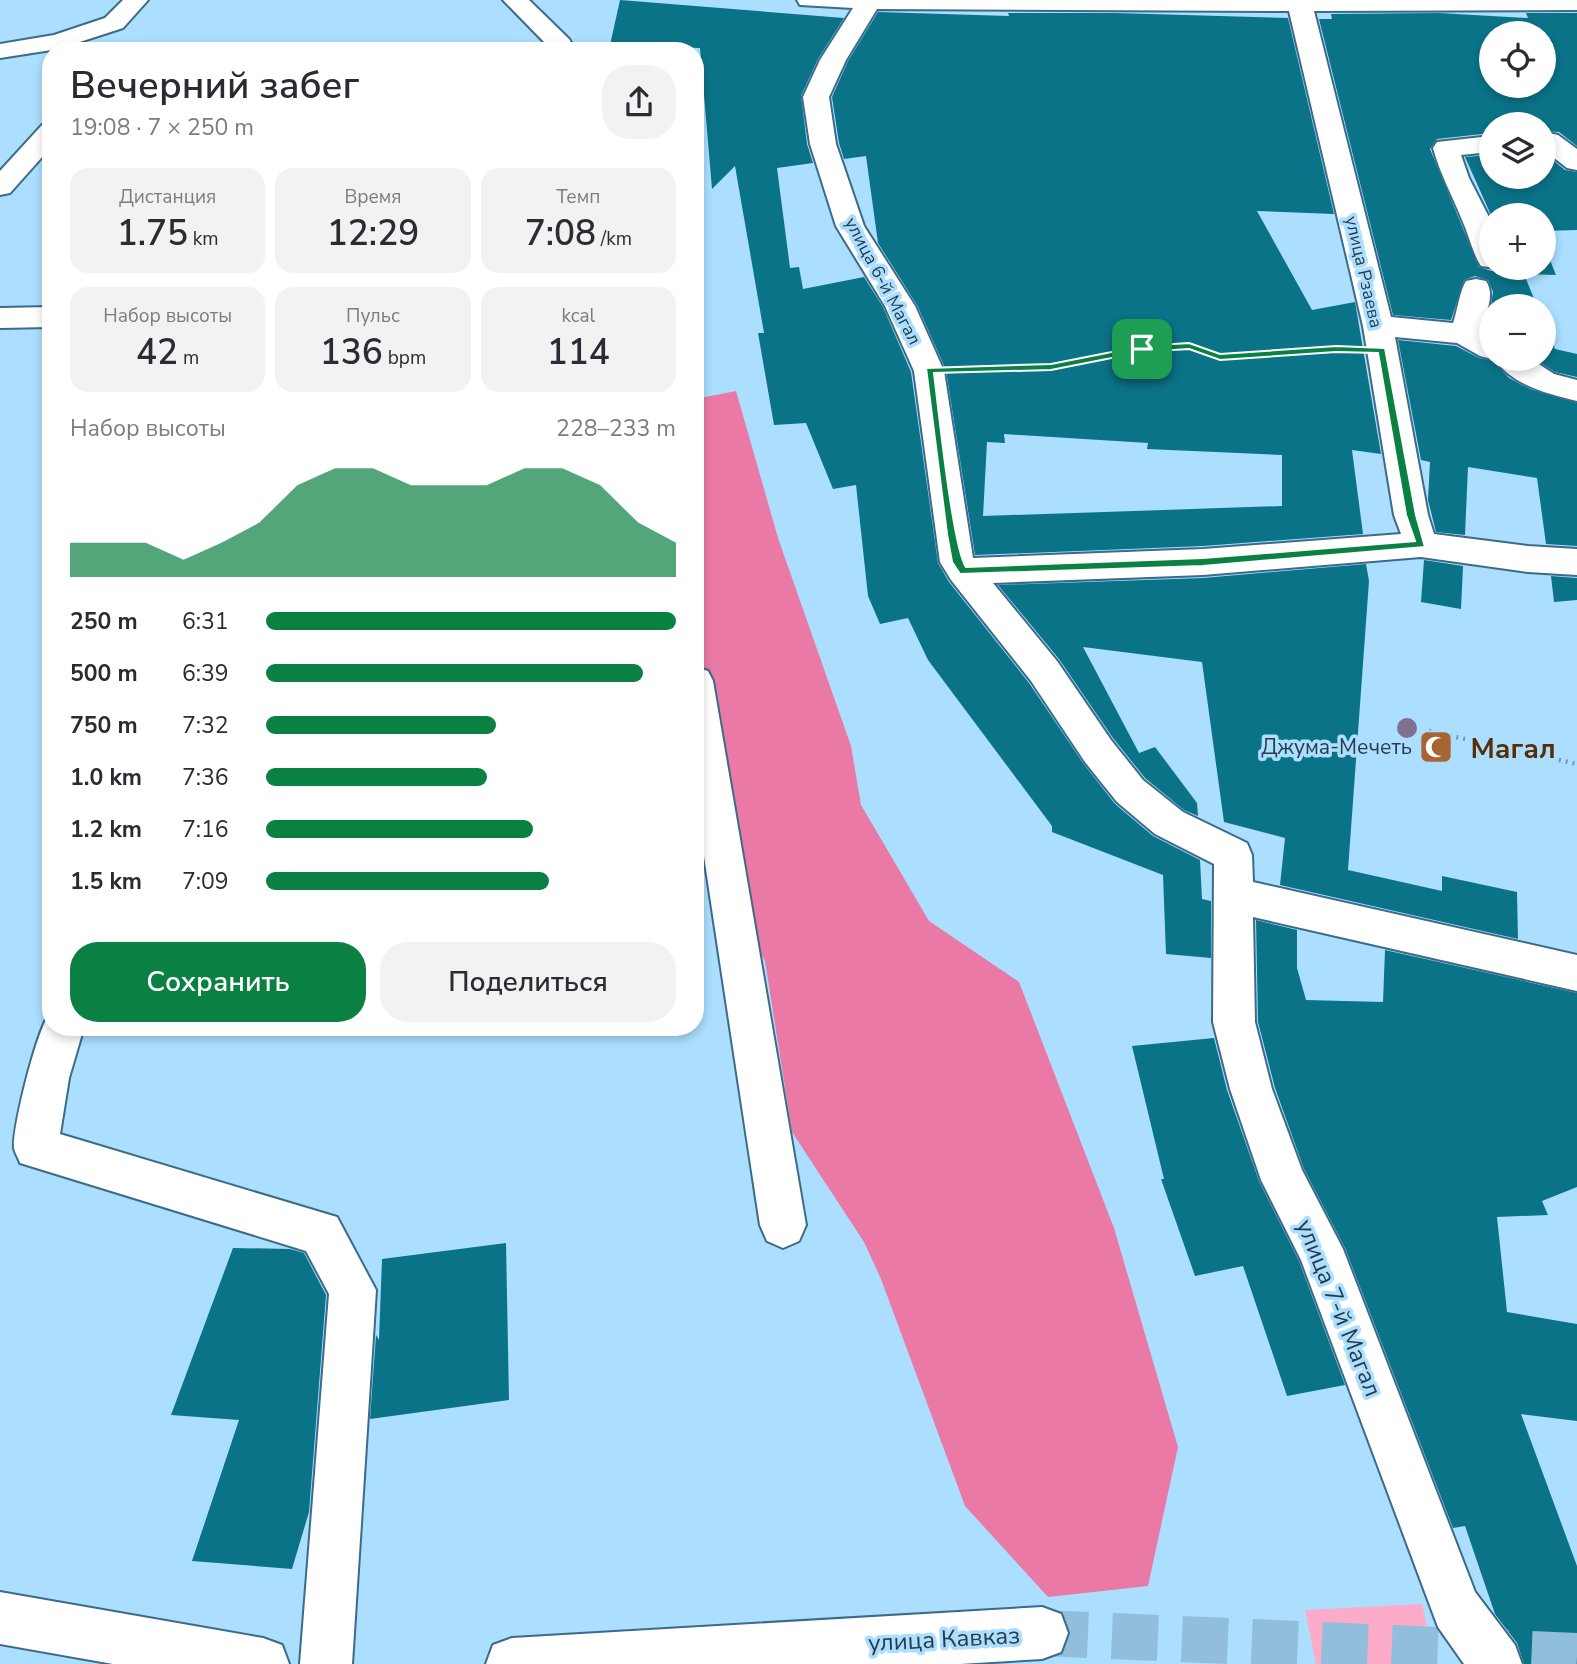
<!DOCTYPE html>
<html lang="ru">
<meta charset="utf-8">
<style>
:root{--surface:#fff;--page:#f2f2f3;--text:#2b2b33;--muted:#7c7c81;--accent:#0b8043}
body{margin:0;font-family:"Nunito Sans",sans-serif;background:var(--page);color:var(--text);height:100vh;display:flex;flex-direction:column;font-size:26px;white-space:nowrap}
*{box-sizing:border-box;margin:0}
p{font-size:23px;color:var(--muted)}
.icon{flex:none;width:38px;height:38px;fill:none;stroke:currentColor;stroke-width:2;stroke-linecap:round;stroke-linejoin:round}
.map{position:relative;flex:1;overflow:hidden}
.panel{position:absolute;left:42px;top:42px;width:662px;height:994px;display:flex;flex-direction:column;background:var(--surface);border-radius:28px;box-shadow:0 4px 10px #0003}
.panel>*{flex:none}
.buttons{position:absolute;left:1479px;top:21px;display:grid;gap:14px}
.buttons a{display:grid;place-items:center;width:77px;height:77px;border-radius:50%;background:var(--surface);box-shadow:0 4px 10px #0003;font-size:35px}
.pin{position:absolute;display:grid;place-items:center;width:60px;height:60px;color:#fff;margin:-30px;border-radius:14px;box-shadow:0 4px 10px #0006}
.round{display:grid;place-items:center;flex:none;width:74px;height:74px;border-radius:28px;background:var(--page)}
.summary{display:flex;align-items:center;justify-content:space-between;height:119px;padding:0 28px}
h1{font-size:38px;font-weight:600;line-height:52px}
.metrics{display:grid;grid-template-columns:repeat(3,1fr);gap:10px;height:119px;padding:7px 28px}
.metrics div{display:grid;align-content:center;border-radius:18px;background:var(--page);text-align:center}
.metrics b{font-size:35px;font-weight:600}
.metrics small{font-size:19px;font-weight:400}
.metrics p{font-size:19px}
.chart{height:196px;padding:14px 28px}
.chart p{display:flex;justify-content:space-between}
.chart svg{width:100%;height:126px;margin-top:7px;fill:var(--accent);opacity:.7}
.button{display:flex;gap:14px;margin-top:auto;padding:14px 28px}
.button a{flex:1;height:80px;border-radius:28px;background:var(--accent);color:#fff;font-size:28px;font-weight:600;line-height:80px;text-align:center}
.button a+a{background:var(--page);color:var(--text)}
ul{padding:0 28px;list-style:none;font-size:23px}
li{display:grid;grid-template-columns:112px 84px 1fr;align-items:center;height:52px}
li i{height:18px;border-radius:9px;background:var(--accent)}
.map>svg:first-child{display:block}
.green{fill:#fcacc8}
.forest{fill:#eb79a5}
.building{fill:#0b7388;fill-rule:evenodd}
.lines{fill:none;stroke-linecap:round;stroke-linejoin:round}
.highway-tunnel{stroke:#91bedb;stroke-width:46;stroke-dasharray:46 24;stroke-linecap:butt}
.street-casing{stroke:#3b6b88;stroke-width:4}
.highway-casing{stroke:#3b6b88;stroke-width:4}
.path-far1{stroke:#7298b0;stroke-width:3.5;stroke-dasharray:1 3.5;stroke-linecap:butt}
.path{stroke:#7298b0;stroke-width:4.5;stroke-dasharray:2 5;stroke-linecap:butt}
.street{fill:#fff;fill-rule:evenodd}
.highway{fill:#fff;fill-rule:evenodd}
.tree{fill:#807090}
.route{fill:#0b8043;stroke:#fff;stroke-width:2;fill-rule:evenodd}
.labels{text-anchor:middle;stroke-width:7;stroke-linejoin:round;paint-order:stroke}
.far-street-label{font-size:18px;fill:#273c49;stroke:#abdeff}
.poi-label{font-size:21px;fill:#273c49;stroke:#abdeff;text-anchor:end}
.near-street-label{font-size:24px;fill:#273c49;stroke:#abdeff}
.district-label{font-size:28px;font-weight:bold;fill:#592e06;stroke:#abdeff}
</style>
<div class="map">
<svg width="1577" height="1664" viewBox="0 0 1577 1664">
<rect width="100%" height="100%" fill="#abdeff"/>
<path class="green" d="M 1422,1604 L 1436,1664 L 1316,1664 L 1305,1610 Z"/>
<path class="forest" d="M 736,391 L 778,538 L 851,746 L 861,805 L 929,921 L 1019,982 L 1114,1228 L 1178,1447 L 1148,1586 L 1048,1597 L 965,1506 L 881,1279 L 864,1242 L 792,1132 L 765,961 L 695,833 L 695,399 Z"/>
<g class="building">
<path d="M 620,0 L 844,18 L 818,59 L 801,96 L 807,144 L 813,163 L 777,168 L 790,268 L 799,267 L 803,289 L 864,277 L 883,307 L 911,372 L 938,563 L 949,582 L 1029,683 L 1083,763 L 1115,804 L 1153,836 L 1200,860 L 1202,899 L 1211,901 L 1211,958 L 1166,954 L 1163,875 L 1052,832 L 1052,826 L 928,660 L 908,618 L 880,624 L 868,596 L 856,485 L 833,489 L 806,423 L 774,425 L 758,333 L 764,333 L 735,166 L 712,189 L 700,48 L 610,45 Z"/>
<path d="M 878,12 L 1009,16 L 1008,13 L 1115,13 L 1288,18 L 1334,214 L 1257,211 L 1312,310 L 1355,302 L 1381,454 L 1352,450 L 1363,534 L 1203,546 L 975,555 L 946,370 L 917,305 L 878,243 L 866,156 L 844,159 L 839,143 L 832,97 L 848,61 ZM 1004,434 L 1148,443 L 1147,449 L 1282,455 L 1282,506 L 983,516 L 987,442 L 1005,443 Z"/>
<path d="M 1439,13 L 1528,18 L 1526,13 L 1577,13 L 1577,146 L 1559,132 L 1544,131 L 1544,124 L 1491,124 L 1491,133 L 1437,139 L 1430,149 L 1479,267 L 1491,271 L 1498,268 L 1544,268 L 1544,245 L 1556,275 L 1524,274 L 1537,306 L 1491,306 L 1493,292 L 1488,280 L 1475,276 L 1464,280 L 1451,320 L 1393,315 L 1319,19 L 1332,19 L 1331,14 ZM 1491,33 L 1544,33 L 1544,86 L 1491,86 Z"/>
<path d="M 1544,153 L 1565,170 L 1577,172 L 1577,230 L 1544,231 L 1544,215 L 1491,215 L 1465,157 L 1491,155 L 1491,177 L 1544,177 Z"/>
<path d="M 1544,320 L 1555,349 L 1577,354 L 1577,377 L 1555,372 L 1535,359 L 1544,359 Z"/>
<path d="M 1398,340 L 1456,346 L 1479,358 L 1493,361 L 1509,378 L 1530,389 L 1577,403 L 1577,546 L 1546,544 L 1537,478 L 1468,467 L 1465,535 L 1436,532 L 1428,500 L 1430,462 L 1421,460 Z"/>
<path d="M 1424,560 L 1463,566 L 1461,609 L 1421,602 Z"/>
<path d="M 1366,564 L 1369,581 L 1348,870 L 1442,891 L 1442,876 L 1517,892 L 1518,939 L 1280,885 L 1285,838 L 1224,822 L 1202,662 L 1083,647 L 1139,753 L 1155,747 L 1197,803 L 1198,816 L 1184,810 L 1145,778 L 1113,738 L 1059,659 L 998,585 L 1203,578 Z"/>
<path d="M 1551,576 L 1577,578 L 1577,600 L 1554,602 Z"/>
<path d="M 1256,920 L 1297,930 L 1297,968 L 1306,1000 L 1383,1002 L 1385,950 L 1577,993 L 1577,1187 L 1542,1201 L 1548,1215 L 1497,1217 L 1507,1312 L 1577,1324 L 1577,1421 L 1521,1414 L 1577,1566 L 1577,1664 L 1524,1664 L 1517,1643 L 1495,1614 L 1465,1526 L 1453,1528 L 1345,1248 L 1304,1169 L 1275,1088 L 1258,1022 Z"/>
<path d="M 1214,1038 L 1227,1090 L 1259,1181 L 1299,1261 L 1345,1385 L 1287,1396 L 1243,1266 L 1195,1276 L 1161,1179 L 1164,1179 L 1132,1046 Z"/>
<path d="M 506,1243 L 509,1400 L 370,1419 L 376,1335 L 379,1340 L 382,1259 Z"/>
<path d="M 233,1248 L 290,1249 L 304,1253 L 326,1295 L 309,1512 L 292,1569 L 192,1561 L 239,1420 L 171,1415 Z"/>
</g>
<g class="lines">
<path class="highway-tunnel" d="M 1042,1633 L 1577,1656"/>
<defs>
<g id="street">
<path d="M 123,0 L 148,0 L 123,28 L 58,49 L 0,58 L 0,44 L 54,35 L 105,18 Z"/>
<path d="M 503,0 L 529,0 L 569,39 L 572,44 L 572,51 L 547,51 L 547,45 Z"/>
<path d="M 797,0 L 1577,0 L 1577,10 L 1314,11 L 1391,317 L 1453,323 C 1457,312 1460,290 1466,281 L 1476,279 L 1486,281 C 1496,296 1485,315 1480,330 L 1491,336 L 1492,359 L 1480,356 L 1457,343 L 1395,337 L 1428,515 L 1434,534 L 1528,546 L 1577,549 L 1577,575 L 1528,572 L 1421,557 L 1203,575 L 993,583 L 1057,661 L 1111,740 L 1143,780 L 1183,812 L 1247,843 L 1252,855 L 1253,882 L 1577,955 L 1577,991 L 1253,917 L 1255,1022 L 1272,1089 L 1302,1170 L 1343,1249 L 1475,1592 L 1515,1645 L 1522,1664 L 1464,1664 L 1438,1627 L 1301,1260 L 1261,1180 L 1230,1089 L 1213,1022 L 1214,864 L 1155,834 L 1117,802 L 1085,762 L 1031,681 L 951,580 L 940,562 L 914,371 L 885,306 L 836,226 L 810,144 L 803,97 L 820,60 L 853,8 L 800,5 ZM 877,9 L 1289,11 L 1363,326 L 1394,515 L 1401,534 L 1203,549 L 973,558 L 944,371 L 915,306 L 864,226 L 836,144 L 829,97 L 846,60 Z"/>
<path d="M 51,123 L 51,147 L 10,193 L 0,195 L 0,171 L 42,125 Z"/>
<path d="M 1549,133 L 1558,135 L 1577,149 L 1577,170 L 1567,168 L 1544,150 L 1544,134 Z"/>
<path d="M 1491,136 L 1491,152 L 1461,155 L 1469,178 L 1491,221 L 1491,268 L 1496,268 L 1481,266 C 1472,252 1469,235 1462,220 C 1452,195 1440,174 1433,148 L 1437,142 Z"/>
<path d="M 51,307 L 51,327 L 0,328 L 0,308 Z"/>
<path d="M 1495,359 L 1531,359 L 1554,374 L 1577,380 L 1577,401 C 1549,394 1511,385 1495,359 Z"/>
<path d="M 695,667 L 708,671 L 713,681 L 806,1225 L 799,1241 L 783,1248 L 767,1241 L 760,1225 L 695,797 Z"/>
<path d="M 51,1012 L 51,1027 L 84,1027 L 69,1078 L 60,1134 L 337,1217 L 376,1290 L 352,1664 L 300,1664 L 329,1294 L 306,1251 L 20,1163 C 19,1159 15,1153 14,1148 C 12,1129 38,1024 51,1012 Z"/>
</g>
<g id="highway">
<path d="M 0,1592 L 263,1638 L 282,1645 L 289,1664 L 113,1664 L 0,1644 Z"/>
<path d="M 1042,1607 L 1061,1614 L 1068,1633 L 1061,1652 L 1042,1659 L 960,1664 L 486,1664 L 493,1645 L 512,1638 Z"/>
</g>
</defs>
<use href="#street" class="street-casing"/>
<use href="#highway" class="highway-casing"/>
<path class="path-far1" d="M 968,369 L 1051,367 L 1142,349 L 1189,346 L 1220,357 L 1344,349"/>
<path class="path" d="M 1429,731 L 1577,764"/>
<use href="#street" class="street"/>
<use href="#highway" class="highway"/>
</g>
<circle class="tree" cx="1407" cy="728" r="10"/>
<path class="route" d="M 1189,343 L 1220,354 L 1336,346 L 1385,348 L 1416,515 L 1425,547 L 1203,566 L 960,574 L 952,562 L 947,534 L 926,368 L 1051,364 L 1142,346 ZM 1189,349 L 1220,360 L 1336,352 L 1378,353 L 1406,515 L 1415,541 L 1203,558 L 966,567 C 953,549 938,405 934,373 L 1051,370 L 1142,352 Z"/>
<defs>
<symbol id="mosque-square" viewBox="-11 -11 22 22"><rect x="-9" y="-9" width="18" height="18" rx="4" fill="#a76631" stroke="#abdeff"/><path d="M3.5-4.9A6 6 0 1 0 3.5 4.9A5 5 0 1 1 3.5-4.9Z" fill="#fff"/></symbol>
</defs>
<g fill-rule="evenodd">
<use href="#mosque-square" x="1417" y="728" width="38" height="38"/>
</g>
<g class="labels">
<g class="far-street-label">
<text transform="translate(1364 272) rotate(77)" y="6">улица Рзаева</text>
<text transform="translate(883 281) rotate(62)" y="6">улица 6-й Магал</text>
</g>
<g class="poi-label">
<text x="1412" y="754">Джума-Мечеть</text>
</g>
<g class="near-street-label">
<text transform="translate(1339 1308) rotate(68)" y="8">улица 7-й Магал</text>
<text transform="translate(944 1639) rotate(-3)" y="8">улица Кавказ</text>
</g>
<g class="district-label">
<text x="1513" y="758">Магал</text>
</g>
</g>
</svg>
<div class="buttons">
<a><svg class="icon" aria-label="locate" viewBox="0 0 24 24"><circle cx="12" cy="12" r="6"/><path d="M12 2v4M12 18v4M2 12h4M18 12h4"/></svg></a>
<a><svg class="icon" aria-label="layers" viewBox="0 0 24 24"><path d="M12 4l9 5-9 5-9-5zM3 14l9 5 9-5"/></svg></a>
<a>+</a>
<a>−</a>
</div>
<div class="pin" style="left:1142px;top:349px;background:#1e9e55"><svg class="icon" aria-label="arrive" viewBox="0 0 24 24"><path d="M6 21V4h12l-3 4 3 4H6"/></svg></div>
<section class="panel">
<div class="summary"><div><h1>Вечерний забег</h1><p>19:08 · 7 × 250 m</p></div><a class="round"><svg class="icon" aria-label="share" viewBox="0 0 24 24"><path d="M12 15V3M7 8l5-5 5 5M5 13v7h14v-7"/></svg></a></div>
<div class="metrics">
<div><p>Дистанция</p><b>1.75<small> km</small></b></div>
<div><p>Время</p><b>12:29</b></div>
<div><p>Темп</p><b>7:08<small> /km</small></b></div>
</div>
<div class="metrics">
<div><p>Набор высоты</p><b>42<small> m</small></b></div>
<div><p>Пульс</p><b>136<small> bpm</small></b></div>
<div><p>kcal</p><b>114</b></div>
</div>
<div class="chart"><p><span>Набор высоты</span>228–233 m</p>
<svg viewBox="0 0 160 44" preserveAspectRatio="none"><path d="M0 44V32L10 32L20 32L30 38L40 32L50 25L60 12L70 6L80 6L90 12L100 12L110 12L120 6L130 6L140 12L150 25L160 32V44z"/></svg>
</div>
<ul>
<li><b>250 m</b>6:31<i style="width:100%"></i></li>
<li><b>500 m</b>6:39<i style="width:92%"></i></li>
<li><b>750 m</b>7:32<i style="width:56%"></i></li>
<li><b>1.0 km</b>7:36<i style="width:54%"></i></li>
<li><b>1.2 km</b>7:16<i style="width:65%"></i></li>
<li><b>1.5 km</b>7:09<i style="width:69%"></i></li>
</ul>
<div class="button"><a>Сохранить</a><a>Поделиться</a></div>
</section>
</div>
